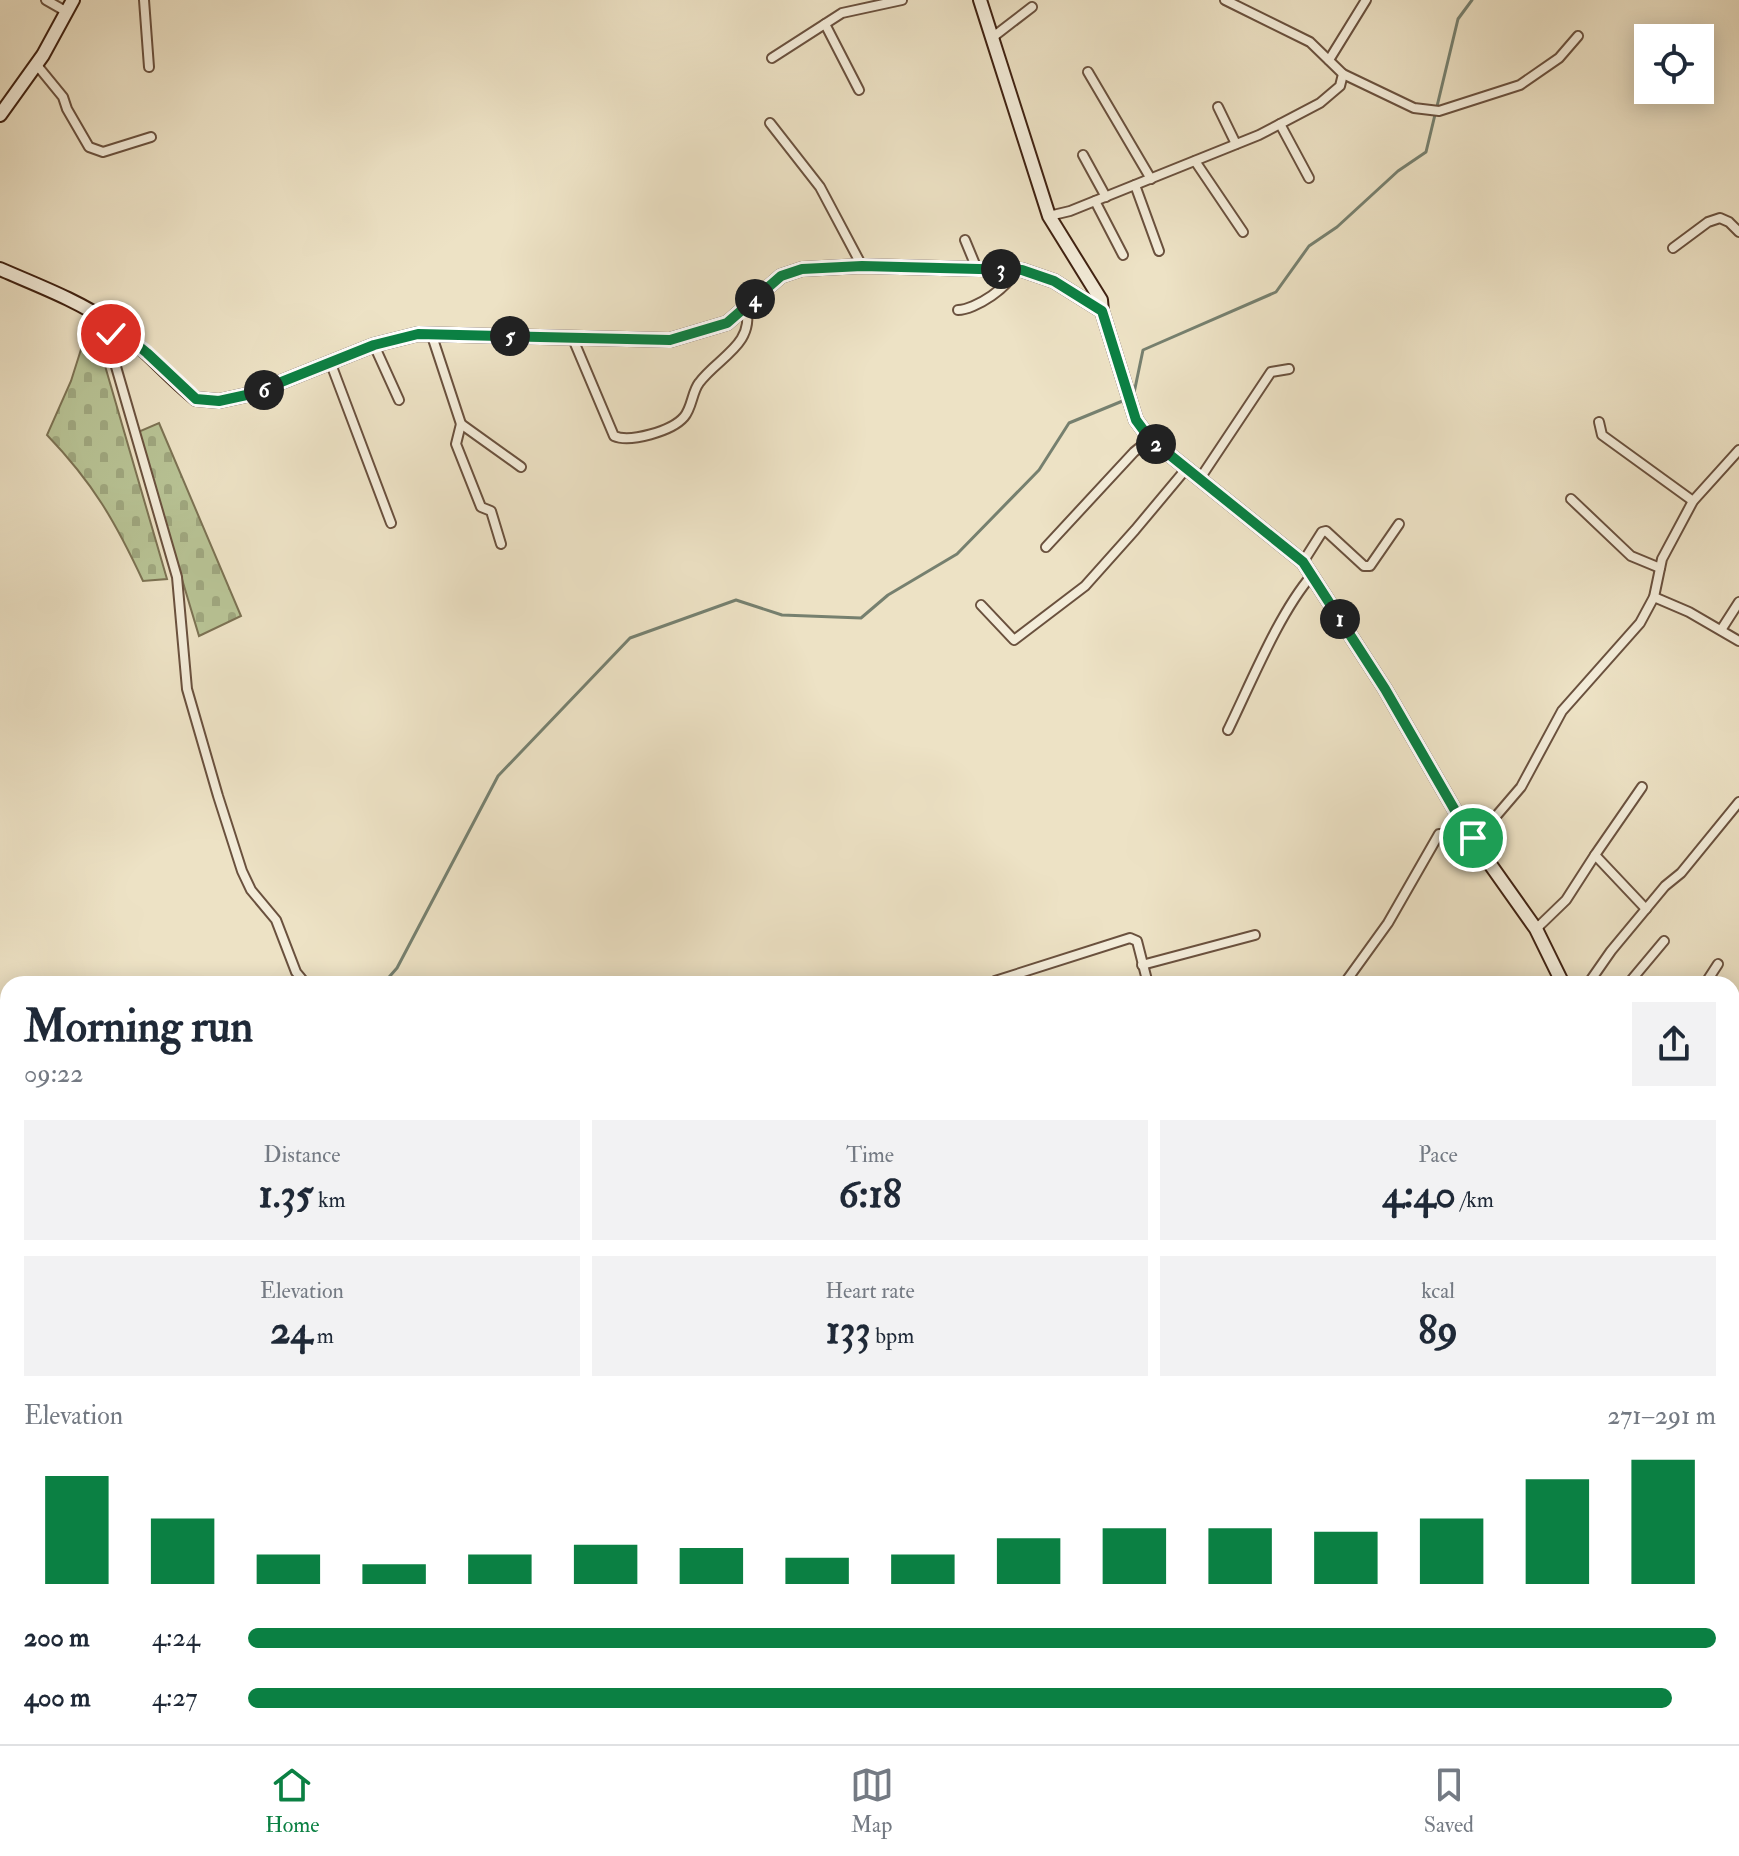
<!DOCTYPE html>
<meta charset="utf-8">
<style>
:root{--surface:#fff;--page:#f2f2f3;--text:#1f2937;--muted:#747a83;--line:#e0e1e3;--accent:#0b8043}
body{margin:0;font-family:"IM FELL Double Pica",serif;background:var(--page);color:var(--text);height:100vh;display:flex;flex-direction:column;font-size:30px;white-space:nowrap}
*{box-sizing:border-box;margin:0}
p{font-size:26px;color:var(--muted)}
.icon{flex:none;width:44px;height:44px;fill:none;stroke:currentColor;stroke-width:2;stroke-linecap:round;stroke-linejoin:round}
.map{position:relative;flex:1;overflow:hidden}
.drawer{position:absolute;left:0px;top:976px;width:1740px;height:768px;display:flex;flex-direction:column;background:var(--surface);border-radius:24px 24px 0 0;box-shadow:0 4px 20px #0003}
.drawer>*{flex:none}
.controls{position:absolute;left:1634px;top:24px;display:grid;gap:16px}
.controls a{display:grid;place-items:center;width:80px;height:80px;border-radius:0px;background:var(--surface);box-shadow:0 4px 20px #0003;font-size:40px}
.pin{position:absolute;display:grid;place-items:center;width:68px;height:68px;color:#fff;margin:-34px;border:4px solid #fff;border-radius:50%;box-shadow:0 2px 8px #0007}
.km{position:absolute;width:40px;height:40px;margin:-20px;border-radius:50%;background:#222;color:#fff;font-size:22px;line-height:40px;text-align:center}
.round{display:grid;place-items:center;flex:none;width:84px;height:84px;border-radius:0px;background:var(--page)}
.headline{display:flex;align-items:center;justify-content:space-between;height:136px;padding:0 24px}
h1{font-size:44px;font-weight:700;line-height:60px}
.figures{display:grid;grid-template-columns:repeat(3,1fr);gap:12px;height:136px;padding:8px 24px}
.figures div{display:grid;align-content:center;border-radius:0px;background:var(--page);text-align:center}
.figures b{font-size:40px;font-weight:700}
.figures small{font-size:22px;font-weight:400}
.figures p{font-size:22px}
.chart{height:224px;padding:16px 24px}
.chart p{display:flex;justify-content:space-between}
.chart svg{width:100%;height:144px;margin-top:8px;stroke:var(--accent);stroke-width:6}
ul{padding:0 24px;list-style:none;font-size:26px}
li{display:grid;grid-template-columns:128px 96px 1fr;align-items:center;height:60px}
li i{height:20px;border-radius:10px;background:var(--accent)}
.dock{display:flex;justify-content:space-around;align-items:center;height:112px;border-top:2px solid var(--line);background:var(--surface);font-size:22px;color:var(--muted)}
.dock a{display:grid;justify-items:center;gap:4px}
.dock .selected{color:var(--accent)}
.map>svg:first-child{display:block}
.grass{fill:url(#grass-dots);stroke:#7c7253;stroke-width:2}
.forest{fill:url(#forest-crowns);stroke:#7c7253;stroke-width:2}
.cemetery{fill:url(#cemetery-stones);stroke:#7c7253;stroke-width:2}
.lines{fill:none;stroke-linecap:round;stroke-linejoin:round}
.stream{stroke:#76806f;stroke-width:3}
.river{stroke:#9abfae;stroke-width:16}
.street-casing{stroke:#6a513e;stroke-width:12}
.secondary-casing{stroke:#3f2111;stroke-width:16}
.street{stroke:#f3ecd9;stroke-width:8}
.secondary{stroke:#f3ecd9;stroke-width:12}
.route-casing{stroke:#fff;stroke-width:16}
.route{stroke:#0b8043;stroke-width:10}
</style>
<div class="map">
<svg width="1739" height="1744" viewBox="0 0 1739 1744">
<defs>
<pattern id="grass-dots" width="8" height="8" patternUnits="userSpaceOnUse" patternTransform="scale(2)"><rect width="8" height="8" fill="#b8c395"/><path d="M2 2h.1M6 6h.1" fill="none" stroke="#9fa77f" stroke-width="1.8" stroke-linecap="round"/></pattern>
<pattern id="forest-crowns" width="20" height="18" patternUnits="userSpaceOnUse" patternTransform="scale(2)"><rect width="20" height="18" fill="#b8c395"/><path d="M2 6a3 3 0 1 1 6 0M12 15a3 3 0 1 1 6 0" fill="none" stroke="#9fa77f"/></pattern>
<pattern id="cemetery-stones" width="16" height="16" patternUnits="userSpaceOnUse" patternTransform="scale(2)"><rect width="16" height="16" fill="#b8c395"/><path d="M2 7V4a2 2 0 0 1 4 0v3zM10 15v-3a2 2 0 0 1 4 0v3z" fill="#9fa77f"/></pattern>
</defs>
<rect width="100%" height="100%" fill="#ede2c5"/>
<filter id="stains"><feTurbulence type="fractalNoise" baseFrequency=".0025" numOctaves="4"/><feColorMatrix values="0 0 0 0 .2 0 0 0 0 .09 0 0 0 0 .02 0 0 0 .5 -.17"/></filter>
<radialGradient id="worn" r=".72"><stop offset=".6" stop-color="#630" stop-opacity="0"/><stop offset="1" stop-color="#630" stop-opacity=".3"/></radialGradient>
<g class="grass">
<path d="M 1352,1736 L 1390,1736 L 1405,1744 L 1344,1744 Z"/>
<path d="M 1573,1736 L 1598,1736 L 1615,1744 L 1569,1744 Z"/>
</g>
<path class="forest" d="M 959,1736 L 1021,1736 L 1018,1741 L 1021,1744 L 953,1744 Z"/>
<g class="cemetery">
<path d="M 94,337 L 101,352 L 167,579 L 143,581 C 115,521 93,483 47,435 L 71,381 L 84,340 Z"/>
<path d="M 159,423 L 241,616 L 199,636 L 138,432 Z"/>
</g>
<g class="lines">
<g class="stream">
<path d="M 1134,393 L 1143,350 L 1276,292 L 1309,246 L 1337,227 L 1398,171 L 1426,152 L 1458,19 L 1472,0"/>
<path d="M 383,984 L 397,968 L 498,776 L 630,638 L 736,600 L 782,615 L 861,618 L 888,595 L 957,554 L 1039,470 L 1069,423 L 1125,400"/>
<path d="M 94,1744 L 97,1736"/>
</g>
<g class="river">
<path d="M 1732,1152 L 1739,1154"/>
<path d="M 626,1744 L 634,1736"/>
</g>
<defs>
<g id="street">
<path d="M 46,0 L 67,12"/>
<path d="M 144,0 L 149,67"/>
<path d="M 825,24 L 859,90"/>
<path d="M 993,37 L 1032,7"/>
<path d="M 772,58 L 842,13 L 902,0"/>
<path d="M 1329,60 L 1366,0"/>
<path d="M 36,64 L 63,97 L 67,109 L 89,147 L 103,152 L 151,137"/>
<path d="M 1088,72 L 1151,179"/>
<path d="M 1343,74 L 1414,108 L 1439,111 L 1520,85 L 1559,58 L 1578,36"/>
<path d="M 1218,107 L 1236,144"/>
<path d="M 770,123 L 820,187 L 862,266"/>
<path d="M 1280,124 L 1309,178"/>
<path d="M 1083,155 L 1106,197"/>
<path d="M 1195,161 L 1243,232"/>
<path d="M 1135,185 L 1159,251"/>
<path d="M 1095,201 L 1123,255"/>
<path d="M 1049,216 L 1070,211 L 1259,135 L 1320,103 L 1340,86 L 1343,74 L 1310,42 L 1225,0"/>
<path d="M 965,240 L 977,269"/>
<path d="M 1673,248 L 1708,222 L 1720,218 L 1729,222 L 1739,232"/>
<path d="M 958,310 C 974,310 1013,286 1013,269"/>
<path d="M 113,325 L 110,346 L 177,577 L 187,689 L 218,796 L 242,871 L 251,890 L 276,920 L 296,972 L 306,984"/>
<path d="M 431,333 L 461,424 L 456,444 L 481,507 L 491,511 L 501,544"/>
<path d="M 573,339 L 614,436 C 630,443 672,431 684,417 C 692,408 692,392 699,383 C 718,357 755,345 746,307"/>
<path d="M 374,345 L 399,400"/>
<path d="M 331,364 L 391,523"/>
<path d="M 1599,422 L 1602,435 L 1693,501"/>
<path d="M 461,424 L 521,467"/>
<path d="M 1199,480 L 1271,372 L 1289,369"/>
<path d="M 1571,499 L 1631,556 L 1660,568"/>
<path d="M 1046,547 L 1134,452 L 1150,439"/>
<path d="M 1303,562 L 1322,532 L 1326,531 L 1364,566 L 1370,566 L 1399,524"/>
<path d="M 1654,597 L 1689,612 L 1739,641"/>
<path d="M 981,605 L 1014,640 L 1085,586 L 1135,530 L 1186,469"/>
<path d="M 1721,630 L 1739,602"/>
<path d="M 1228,730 C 1251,683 1279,613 1312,575"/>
<path d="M 1473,838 L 1497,815 L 1521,787 L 1562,711 L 1640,623 L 1654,597 L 1662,559 L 1693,501 L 1739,450"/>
<path d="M 1595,855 L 1642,787"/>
<path d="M 1536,929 L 1566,900 L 1595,855 L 1646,909"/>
<path d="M 1142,965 L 1255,935"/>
<path d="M 995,981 L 1130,938 L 1137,941 L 1148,984"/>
<path d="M 1344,984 L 1388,923 L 1439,834 L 1468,833"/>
<path d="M 1588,984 L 1611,951 L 1665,886 L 1681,873 L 1739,802"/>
<path d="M 1628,984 L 1664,941"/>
<path d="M 1705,984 L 1718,964"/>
<path d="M 1732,1002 L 1733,1000"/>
<path d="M 1732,1088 L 1739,1079"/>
<path d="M 1732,1159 L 1739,1160"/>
<path d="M 1732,1325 L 1739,1311"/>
<path d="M 1732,1385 L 1739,1371"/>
<path d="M 1732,1554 L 1739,1538"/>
<path d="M 0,1586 L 8,1559"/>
<path d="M 1738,1656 L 1739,1657"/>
<path d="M 1732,1733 L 1739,1726"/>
<path d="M 855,1736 L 881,1744"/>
<path d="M 923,1736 L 929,1744"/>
<path d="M 1208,1736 L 1221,1744"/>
<path d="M 32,1744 L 37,1736"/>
<path d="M 360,1744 L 365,1736"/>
<path d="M 950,1744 L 955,1736"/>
<path d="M 1114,1744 L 1120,1736"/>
<path d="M 1156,1744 L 1162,1736"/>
<path d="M 1245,1744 L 1249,1736"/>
<path d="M 1414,1744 L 1419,1736"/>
<path d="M 1454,1744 L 1459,1736"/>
<path d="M 1541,1744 L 1545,1736"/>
<path d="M 1626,1744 L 1631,1736"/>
<path d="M 1721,1744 L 1729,1736"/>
</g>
<g id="secondary">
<path d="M 980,0 L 1049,216 L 1101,300 L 1102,311 L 1136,420 L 1150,439 L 1303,562 L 1385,689 L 1468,833 L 1536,929 L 1563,984"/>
<path d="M 0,115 L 43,55 L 73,0"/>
<path d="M 0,269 C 39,286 77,300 112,324 C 143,346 166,375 196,399 L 219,401 L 251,394 L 374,345 L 418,334 L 670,340 L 727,323 L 781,276 L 802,269 L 862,266 L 1022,270 L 1054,281 L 1102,311"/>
<path d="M 1732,1110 L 1739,1118"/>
<path d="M 0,1690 L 8,1693"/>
<path d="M 116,1736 L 135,1744"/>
</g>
</defs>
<use href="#street" class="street-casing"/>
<use href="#secondary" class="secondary-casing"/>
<use href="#street" class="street"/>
<use href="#secondary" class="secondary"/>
</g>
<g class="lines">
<defs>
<path id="route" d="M 111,334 L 113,325 L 147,353 L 196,399 L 219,401 L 251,394 L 374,345 L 418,334 L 670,340 L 727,323 L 781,276 L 802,269 L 862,266 L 1022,270 L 1054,281 L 1102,311 L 1136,420 L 1150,439 L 1303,562 L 1385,689 L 1468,833 L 1473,838"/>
</defs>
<use href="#route" class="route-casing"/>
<use href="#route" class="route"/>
</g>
<rect width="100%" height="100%" filter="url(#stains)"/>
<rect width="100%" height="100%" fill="url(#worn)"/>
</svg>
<div class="controls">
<a><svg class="icon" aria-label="locate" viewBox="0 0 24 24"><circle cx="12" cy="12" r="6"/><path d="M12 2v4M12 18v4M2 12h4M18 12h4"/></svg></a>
</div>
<div class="pin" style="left:1473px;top:838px;background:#1e9e55"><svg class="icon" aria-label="arrive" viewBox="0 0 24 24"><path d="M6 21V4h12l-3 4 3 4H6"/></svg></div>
<div class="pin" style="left:111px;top:334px;background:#d93025"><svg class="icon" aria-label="check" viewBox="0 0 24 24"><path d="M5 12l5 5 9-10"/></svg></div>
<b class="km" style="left:1340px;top:619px">1</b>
<b class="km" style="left:1156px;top:444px">2</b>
<b class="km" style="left:1001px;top:269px">3</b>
<b class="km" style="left:755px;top:299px">4</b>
<b class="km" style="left:510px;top:336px">5</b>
<b class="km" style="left:264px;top:390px">6</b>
<section class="drawer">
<div class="headline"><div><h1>Morning run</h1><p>09:22</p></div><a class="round"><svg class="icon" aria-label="share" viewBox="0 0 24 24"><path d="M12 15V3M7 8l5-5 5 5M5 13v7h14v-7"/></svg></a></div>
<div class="figures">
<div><p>Distance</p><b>1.35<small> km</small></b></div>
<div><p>Time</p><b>6:18</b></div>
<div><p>Pace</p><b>4:40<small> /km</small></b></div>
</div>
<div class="figures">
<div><p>Elevation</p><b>24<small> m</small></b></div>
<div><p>Heart rate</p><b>133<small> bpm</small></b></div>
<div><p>kcal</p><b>89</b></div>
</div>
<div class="chart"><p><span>Elevation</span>271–291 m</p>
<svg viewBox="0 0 160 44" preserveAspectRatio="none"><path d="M5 44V11M15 44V24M25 44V35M35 44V38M45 44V35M55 44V32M65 44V33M75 44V36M85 44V35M95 44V30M105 44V27M115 44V27M125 44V28M135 44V24M145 44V12M155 44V6"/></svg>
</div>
<ul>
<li><b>200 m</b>4:24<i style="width:100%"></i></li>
<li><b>400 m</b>4:27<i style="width:97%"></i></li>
</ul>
</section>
</div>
<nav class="dock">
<a class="selected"><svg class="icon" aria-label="home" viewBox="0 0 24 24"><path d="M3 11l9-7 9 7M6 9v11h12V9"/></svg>Home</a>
<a><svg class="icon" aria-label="map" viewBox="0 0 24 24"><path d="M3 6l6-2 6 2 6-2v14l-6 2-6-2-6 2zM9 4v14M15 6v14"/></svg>Map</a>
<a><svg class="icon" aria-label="saved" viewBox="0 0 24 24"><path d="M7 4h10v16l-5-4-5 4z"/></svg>Saved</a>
</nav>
